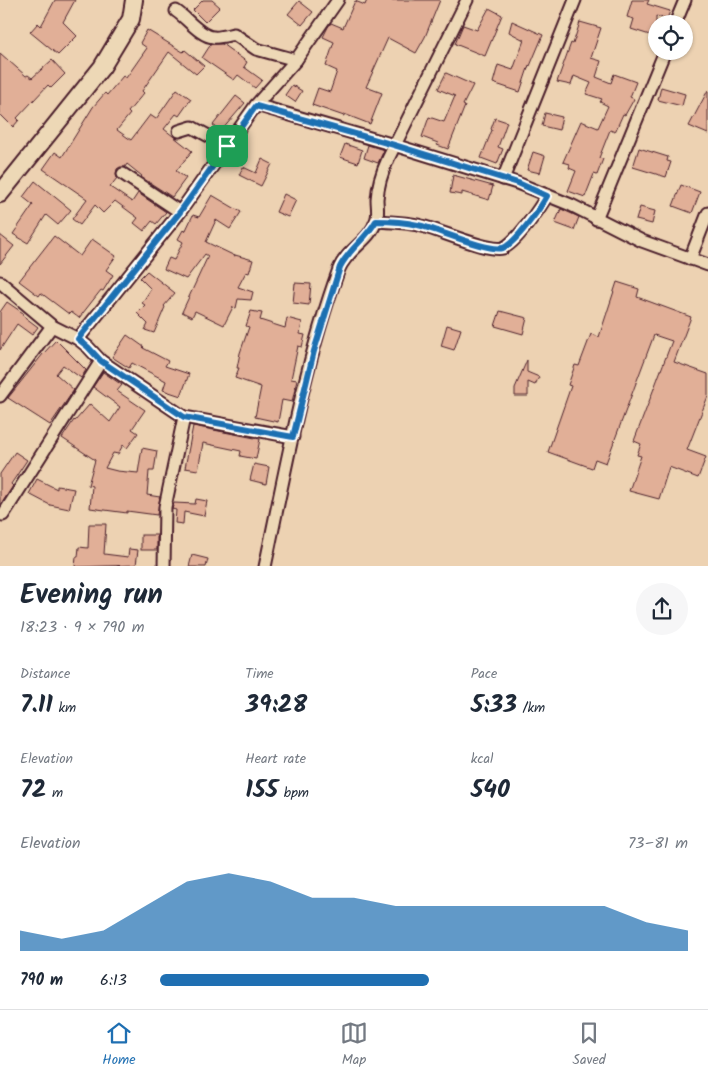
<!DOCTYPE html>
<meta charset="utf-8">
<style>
:root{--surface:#fff;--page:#f6f6f7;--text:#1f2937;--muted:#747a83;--line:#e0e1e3;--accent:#1f6fb2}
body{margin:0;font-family:Kalam,sans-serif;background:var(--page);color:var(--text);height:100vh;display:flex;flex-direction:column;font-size:19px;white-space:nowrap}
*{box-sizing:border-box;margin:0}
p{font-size:16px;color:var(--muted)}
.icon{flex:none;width:28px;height:28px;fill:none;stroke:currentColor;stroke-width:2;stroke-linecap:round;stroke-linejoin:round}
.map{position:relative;height:566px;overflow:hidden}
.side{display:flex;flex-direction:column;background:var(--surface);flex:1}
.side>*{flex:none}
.tools{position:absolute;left:648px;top:15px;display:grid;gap:10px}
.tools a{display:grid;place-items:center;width:45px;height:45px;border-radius:50%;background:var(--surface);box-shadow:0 1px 4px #0004;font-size:25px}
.pin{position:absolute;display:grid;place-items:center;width:42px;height:42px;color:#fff;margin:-21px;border-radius:10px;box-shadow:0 2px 8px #0006}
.round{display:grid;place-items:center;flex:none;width:52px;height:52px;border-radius:26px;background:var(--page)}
.summary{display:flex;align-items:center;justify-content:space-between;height:85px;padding:0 20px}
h1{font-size:28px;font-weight:700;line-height:38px}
.stats{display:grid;grid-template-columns:repeat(3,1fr);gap:8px;height:85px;padding:5px 20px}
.stats div{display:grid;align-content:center}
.stats b{font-size:25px;font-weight:700}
.stats small{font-size:14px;font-weight:400}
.stats p{font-size:14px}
.chart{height:140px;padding:10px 20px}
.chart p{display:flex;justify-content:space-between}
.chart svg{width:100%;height:90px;margin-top:5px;fill:var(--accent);opacity:.7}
ul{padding:0 20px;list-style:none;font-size:16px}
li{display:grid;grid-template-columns:80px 60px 1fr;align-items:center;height:38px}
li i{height:12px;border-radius:6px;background:var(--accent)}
.menu{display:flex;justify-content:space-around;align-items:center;height:70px;border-top:1px solid var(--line);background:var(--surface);font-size:14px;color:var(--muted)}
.menu a{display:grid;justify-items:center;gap:2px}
.menu .active{color:var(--accent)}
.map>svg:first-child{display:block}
.building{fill:#e1af97;stroke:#4a1f2b}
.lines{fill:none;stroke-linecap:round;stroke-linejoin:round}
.minor-casing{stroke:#4a1f2b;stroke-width:15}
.secondary-casing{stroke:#4a1f2b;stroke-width:20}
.minor{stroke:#edd8b6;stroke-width:11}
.secondary{stroke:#edd8b6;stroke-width:16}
.route-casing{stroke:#fff;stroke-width:10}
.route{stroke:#1f6fb2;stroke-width:6}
</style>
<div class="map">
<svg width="708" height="567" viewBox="0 0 708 567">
<rect width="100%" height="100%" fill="#edd2b2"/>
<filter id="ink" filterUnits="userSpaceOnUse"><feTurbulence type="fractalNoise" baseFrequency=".02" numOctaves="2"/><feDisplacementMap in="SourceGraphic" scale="10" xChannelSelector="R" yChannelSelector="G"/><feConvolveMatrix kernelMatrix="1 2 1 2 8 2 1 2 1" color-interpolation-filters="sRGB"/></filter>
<g filter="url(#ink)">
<g class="building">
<path d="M 55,0 L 75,0 L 63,22 L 77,36 L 58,55 L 30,32 L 38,23 L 41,26 Z"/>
<path d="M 203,0 L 212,0 L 220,7 L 205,22 L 193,10 Z"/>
<path d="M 367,0 L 440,0 L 425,37 L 416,53 L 388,38 L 366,87 L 382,93 L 370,124 L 344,114 L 344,116 L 312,105 L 318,88 L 330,92 L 337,71 L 326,66 L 334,42 L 323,37 L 328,27 L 331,23 L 343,28 L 355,1 L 365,5 Z"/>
<path d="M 632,0 L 649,0 L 647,4 L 670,11 L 667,19 L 656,16 L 656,37 L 631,29 L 634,19 L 627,17 Z"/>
<path d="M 299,1 L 313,12 L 302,25 L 288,14 Z"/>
<path d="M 489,8 L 502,15 L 485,56 L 455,44 L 463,25 L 477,30 Z"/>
<path d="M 512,21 L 543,35 L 530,66 L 529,65 L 520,92 L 493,83 L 498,65 L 513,70 L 524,40 L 509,32 Z"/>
<path d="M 580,22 L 601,28 L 591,58 L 601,61 L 596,77 L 611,83 L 614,74 L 636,82 L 630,97 L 634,99 L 625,115 L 623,114 L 615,132 L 610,130 L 599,158 L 603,159 L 597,175 L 594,174 L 585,197 L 568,191 L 576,171 L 569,168 L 570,164 L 563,162 L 581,121 L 598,128 L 608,106 L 600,102 L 602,99 L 586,94 L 591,83 L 574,76 L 571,85 L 557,82 L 571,43 L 573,44 Z"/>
<path d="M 147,30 L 183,52 L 185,50 L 204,66 L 196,74 L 169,52 L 142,91 L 144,93 L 128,112 L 130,114 L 117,130 L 131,140 L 150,115 L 156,119 L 177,89 L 191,99 L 179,116 L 176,114 L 164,129 L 192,151 L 176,171 L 186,178 L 172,197 L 141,177 L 142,176 L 127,164 L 125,167 L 120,167 L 117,169 L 116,174 L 117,178 L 110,187 L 132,202 L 138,193 L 166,212 L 156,224 L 152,221 L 144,231 L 134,223 L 138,218 L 115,201 L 103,213 L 95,205 L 80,225 L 72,219 L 87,199 L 43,169 L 55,152 L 62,157 L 93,107 L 105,93 L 107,95 L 123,76 L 126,78 L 147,48 L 140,43 Z"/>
<path d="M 211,44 L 222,44 L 247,62 L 244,67 L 262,80 L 255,88 L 238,75 L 234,80 L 202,58 Z"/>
<path d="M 0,53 L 26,76 L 28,75 L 32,78 L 52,60 L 65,74 L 51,88 L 48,85 L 17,118 L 19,120 L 13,127 L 0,114 Z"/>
<path d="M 446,73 L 473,85 L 463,105 L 465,106 L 448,149 L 437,145 L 438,143 L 422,137 L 429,117 L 444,122 L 455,96 L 438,89 Z"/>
<path d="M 292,85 L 302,91 L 295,102 L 285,95 Z"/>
<path d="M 661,87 L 685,94 L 682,106 L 658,100 Z"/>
<path d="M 708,90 L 708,134 L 689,126 Z"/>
<path d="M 236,96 L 245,103 L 221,131 L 213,125 Z"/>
<path d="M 545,113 L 562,117 L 559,130 L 542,126 Z"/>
<path d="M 495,118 L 507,122 L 498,147 L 503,149 L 497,164 L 481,158 L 492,130 L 491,129 Z"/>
<path d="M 345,144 L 362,150 L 358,163 L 340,157 Z"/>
<path d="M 368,145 L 384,150 L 378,163 L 364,158 Z"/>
<path d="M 639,148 L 668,157 L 667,161 L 671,162 L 666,177 L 633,167 Z"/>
<path d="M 533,152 L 545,156 L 540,173 L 527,170 Z"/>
<path d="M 262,159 L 272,164 L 261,186 L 239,175 L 243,167 L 256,173 Z"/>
<path d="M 453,175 L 493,186 L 489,200 L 462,192 L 462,195 L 450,193 Z"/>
<path d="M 35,181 L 71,210 L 58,225 L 46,215 L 28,243 L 13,234 L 33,205 L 23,197 Z"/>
<path d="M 681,185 L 700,192 L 692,213 L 673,206 Z"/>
<path d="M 284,194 L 296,200 L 288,217 L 276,212 Z"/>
<path d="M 212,195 L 241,212 L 230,229 L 216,220 L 206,242 L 235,256 L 235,255 L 253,260 L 249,273 L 246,272 L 238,287 L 253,292 L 251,300 L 238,299 L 236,308 L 233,307 L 224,325 L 195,311 L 192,317 L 182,312 L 208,256 L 205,254 L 186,279 L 164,269 L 169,258 L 174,260 L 183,242 L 178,239 L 183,230 L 185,232 L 193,215 L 199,217 Z"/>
<path d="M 640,207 L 655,211 L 652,224 L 636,220 Z"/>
<path d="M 561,209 L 579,217 L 574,230 L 555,223 Z"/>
<path d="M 0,235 L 14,246 L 0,264 Z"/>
<path d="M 54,236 L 80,256 L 92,239 L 116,256 L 106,270 L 113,275 L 103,291 L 101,290 L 79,318 L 71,312 L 69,314 L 41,293 L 39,296 L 19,281 Z"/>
<path d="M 147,271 L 175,293 L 164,306 L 165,307 L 154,333 L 145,330 L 148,324 L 137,313 L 145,305 L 142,303 L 151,289 L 140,278 Z"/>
<path d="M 617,282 L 639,289 L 637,297 L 691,317 L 674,362 L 708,374 L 708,396 L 687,450 L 706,457 L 698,478 L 669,467 L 659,499 L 629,491 L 641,456 L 637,455 L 641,444 L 634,441 L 672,341 L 654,335 L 606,463 L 595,459 L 592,468 L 548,452 L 571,386 L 568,385 L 575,365 L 579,366 L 591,334 L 599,337 Z"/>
<path d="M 295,283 L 311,284 L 309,305 L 293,303 Z"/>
<path d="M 7,302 L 23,313 L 22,315 L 38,327 L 32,335 L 17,324 L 0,350 L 0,312 Z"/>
<path d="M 251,311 L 262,313 L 260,320 L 285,328 L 287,318 L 302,322 L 300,334 L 305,335 L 302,347 L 298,346 L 291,379 L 297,380 L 292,402 L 282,400 L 278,422 L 255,417 L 261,387 L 235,378 L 239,368 L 237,368 L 240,353 L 249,327 L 246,326 Z"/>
<path d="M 500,311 L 527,318 L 523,334 L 495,326 Z"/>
<path d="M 447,325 L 461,329 L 454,350 L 441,346 Z"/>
<path d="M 127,335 L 144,347 L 143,348 L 168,361 L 165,366 L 189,374 L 181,396 L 163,390 L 166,381 L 132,363 L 129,368 L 112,357 Z"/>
<path d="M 56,340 L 86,370 L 81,378 L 63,365 L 56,374 L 74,390 L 50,425 L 8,398 L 43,354 Z"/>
<path d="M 527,360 L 527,372 L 539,377 L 535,385 L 528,382 L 528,396 L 515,396 L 515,388 Z"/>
<path d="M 103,372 L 122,385 L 117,391 L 145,410 L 132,429 L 138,433 L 127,448 L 123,445 L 118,454 L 113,453 L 105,468 L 117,471 L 138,473 L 142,448 L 157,451 L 154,471 L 149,471 L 147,495 L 160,497 L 157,515 L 127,511 L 127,513 L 90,508 L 92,486 L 88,485 L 95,460 L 62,438 L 74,420 L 75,421 L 90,404 L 110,422 L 120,407 L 93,387 Z"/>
<path d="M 193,426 L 260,439 L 256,459 L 240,456 L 241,451 L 203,443 L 198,470 L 185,468 Z"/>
<path d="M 15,452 L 27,460 L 11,484 L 13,486 L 0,506 L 0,474 Z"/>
<path d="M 254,464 L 269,467 L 266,484 L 250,480 Z"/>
<path d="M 37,479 L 57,489 L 57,486 L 74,489 L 69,509 L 50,505 L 29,494 Z"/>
<path d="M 196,499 L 207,501 L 204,516 L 184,512 L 183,524 L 175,523 L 176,510 L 172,509 L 174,503 L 195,504 Z"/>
<path d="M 89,524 L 106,524 L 104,554 L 128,557 L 129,549 L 138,550 L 136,565 L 75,567 L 76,557 L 78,557 L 79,547 L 88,548 Z"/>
<rect x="141" y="535" width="16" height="15"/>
<path d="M 192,555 L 208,559 L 206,567 L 189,567 Z"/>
</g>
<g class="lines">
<defs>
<g id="minor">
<path d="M 176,11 C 187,18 200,36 213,37 C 220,38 228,35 234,34 L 256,49 L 296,60"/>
<path d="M 675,24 L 685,0"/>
<path d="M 256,105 L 394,145 L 517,183 L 571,205 L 642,241 L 708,265"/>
<path d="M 179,131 L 192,127 L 227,146"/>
<path d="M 123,174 L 180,212"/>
<path d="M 503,179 L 575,0"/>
<path d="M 596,219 L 665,51"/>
<path d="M 377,221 C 390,222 405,222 418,225 C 437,229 487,252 503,248 C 515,244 541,207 547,195"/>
<path d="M 690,259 L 708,213"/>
<path d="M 0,282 L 52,326 L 78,339 L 88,347 L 101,361 L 184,417 L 293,437"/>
<path d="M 78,339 L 180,212 L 256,105 L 296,60 L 338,0"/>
<path d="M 0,396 L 52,326"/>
<path d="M 3,515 L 101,361"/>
<path d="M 164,567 L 165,507 L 184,417"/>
<path d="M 265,567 C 286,467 304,365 339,269 C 347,249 370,241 376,221 C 379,215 377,206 377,199 C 378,184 382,172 388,159 L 467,0"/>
</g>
<path id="secondary" d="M 0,194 L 102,67 L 131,19 L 134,0"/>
</defs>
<use href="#minor" class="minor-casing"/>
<use href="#secondary" class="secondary-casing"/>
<use href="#minor" class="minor"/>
<use href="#secondary" class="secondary"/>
</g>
</g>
<g class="lines" filter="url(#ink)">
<defs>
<path id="route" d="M 256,106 L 394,145 L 518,183 L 547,196 C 541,207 515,244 503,248 C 487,252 437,229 418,225 C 405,222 390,221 376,221 C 366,239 349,249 340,267 L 314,351 L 293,437 L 184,417 L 101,361 L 88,347 L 78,339 L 180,212 Z"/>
</defs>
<use href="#route" class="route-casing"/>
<use href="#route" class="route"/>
</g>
</svg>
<div class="tools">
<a><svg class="icon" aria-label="locate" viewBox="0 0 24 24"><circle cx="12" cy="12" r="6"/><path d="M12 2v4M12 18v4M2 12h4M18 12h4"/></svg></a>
</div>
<div class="pin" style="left:227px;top:146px;background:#1e9e55"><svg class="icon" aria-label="arrive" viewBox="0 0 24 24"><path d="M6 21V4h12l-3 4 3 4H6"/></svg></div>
</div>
<section class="side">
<div class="summary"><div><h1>Evening run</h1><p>18:23 · 9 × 790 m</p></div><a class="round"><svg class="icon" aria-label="share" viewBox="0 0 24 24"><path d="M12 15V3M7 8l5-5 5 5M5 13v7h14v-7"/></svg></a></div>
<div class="stats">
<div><p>Distance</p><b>7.11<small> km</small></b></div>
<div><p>Time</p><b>39:28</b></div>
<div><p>Pace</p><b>5:33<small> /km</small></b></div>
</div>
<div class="stats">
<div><p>Elevation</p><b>72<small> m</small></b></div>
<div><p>Heart rate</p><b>155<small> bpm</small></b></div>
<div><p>kcal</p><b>540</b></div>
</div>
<div class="chart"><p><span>Elevation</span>73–81 m</p>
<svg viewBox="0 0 160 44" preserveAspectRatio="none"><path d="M0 44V34L10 38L20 34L30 22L40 10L50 6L60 10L70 18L80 18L90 22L100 22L110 22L120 22L130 22L140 22L150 30L160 34V44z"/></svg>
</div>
<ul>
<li><b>790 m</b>6:13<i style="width:51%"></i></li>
</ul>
</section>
<nav class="menu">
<a class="active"><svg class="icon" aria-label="home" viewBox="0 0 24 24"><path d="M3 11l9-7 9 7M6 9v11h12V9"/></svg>Home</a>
<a><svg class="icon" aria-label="map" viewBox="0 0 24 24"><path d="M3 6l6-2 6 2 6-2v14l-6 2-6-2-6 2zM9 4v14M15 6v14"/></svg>Map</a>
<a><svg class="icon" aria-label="saved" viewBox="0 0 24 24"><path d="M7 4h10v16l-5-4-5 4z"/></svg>Saved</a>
</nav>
